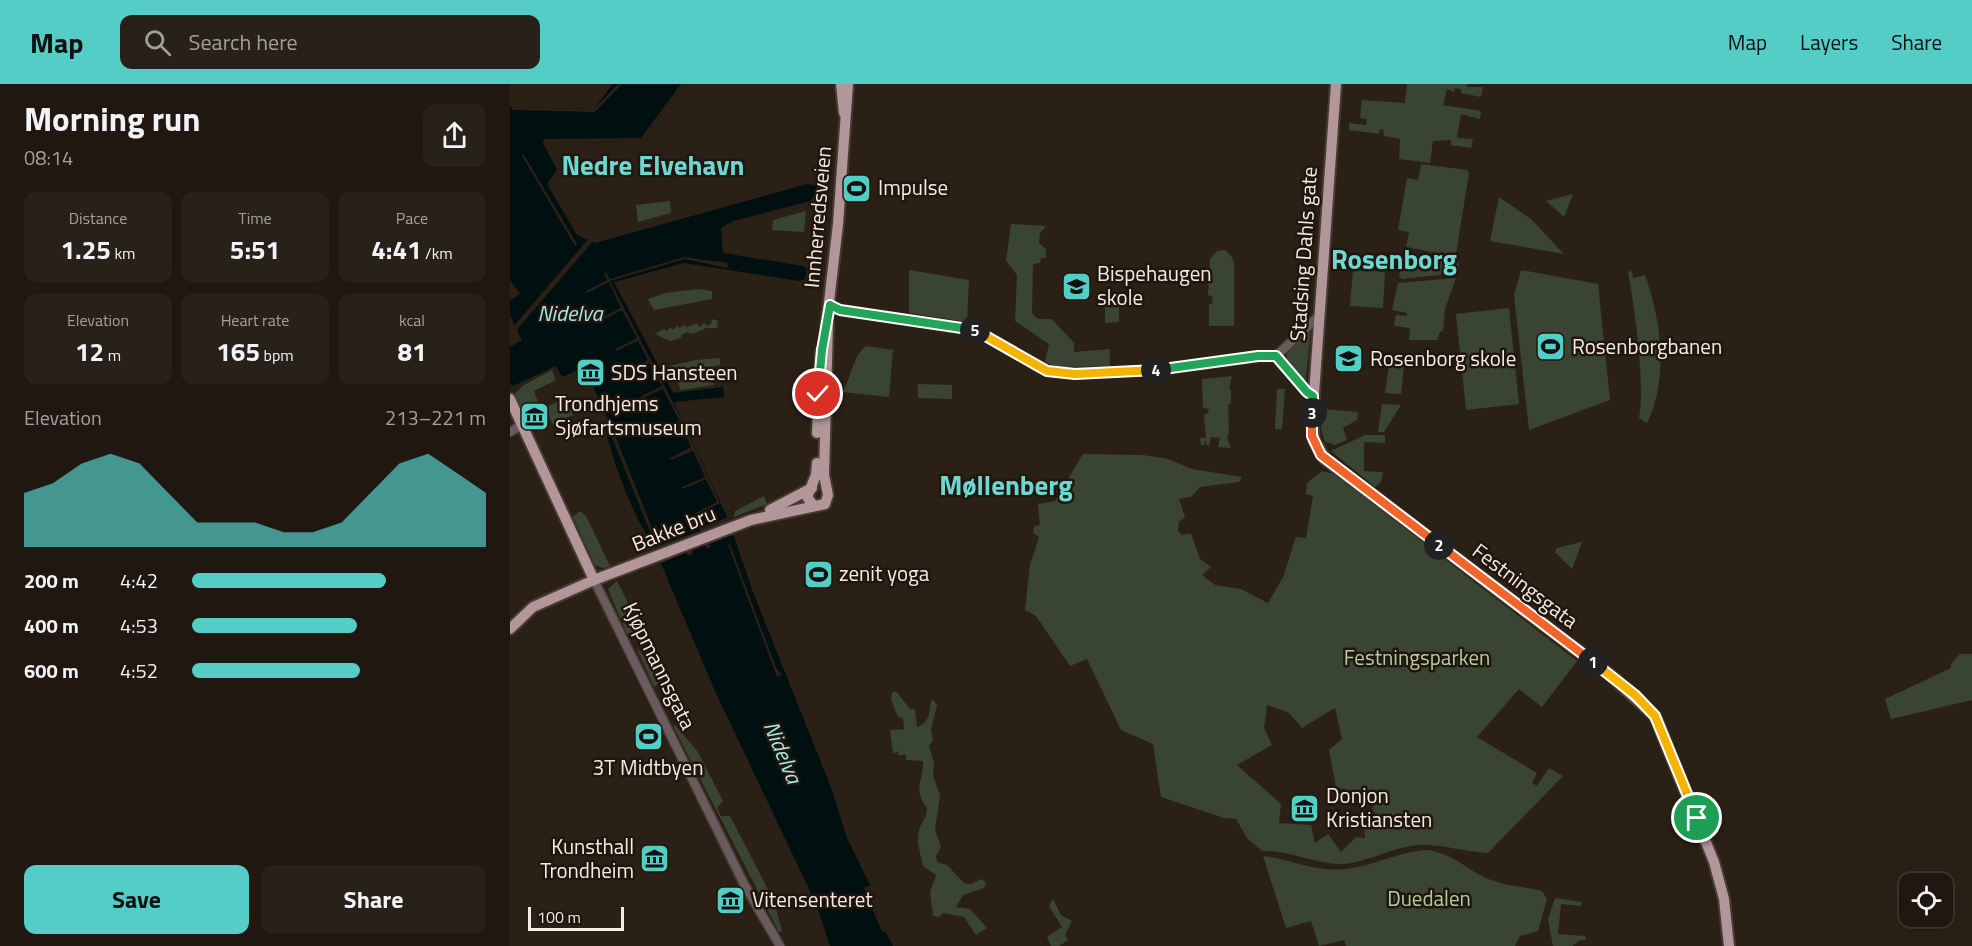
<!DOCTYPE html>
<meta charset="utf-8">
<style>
:root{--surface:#201810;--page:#282119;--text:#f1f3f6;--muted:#a2a09f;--line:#3d3730;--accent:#54cdc7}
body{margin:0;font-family:"Titillium Web",sans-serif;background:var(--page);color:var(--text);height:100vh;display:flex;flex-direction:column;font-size:22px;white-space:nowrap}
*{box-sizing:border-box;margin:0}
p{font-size:20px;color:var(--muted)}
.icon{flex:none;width:33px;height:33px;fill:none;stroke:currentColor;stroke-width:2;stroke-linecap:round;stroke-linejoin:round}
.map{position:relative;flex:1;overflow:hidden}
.sheet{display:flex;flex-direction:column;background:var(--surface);width:510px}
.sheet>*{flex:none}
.tools{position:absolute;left:1389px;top:789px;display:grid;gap:12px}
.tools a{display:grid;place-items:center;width:54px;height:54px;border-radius:12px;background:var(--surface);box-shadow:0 3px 15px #0003,0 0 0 2px var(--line);font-size:30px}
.scale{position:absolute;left:18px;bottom:15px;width:96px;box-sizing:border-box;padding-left:6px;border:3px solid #f4ebe5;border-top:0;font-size:16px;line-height:21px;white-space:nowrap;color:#f4ebe5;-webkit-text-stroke:4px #21160d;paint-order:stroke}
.pin{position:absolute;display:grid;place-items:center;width:51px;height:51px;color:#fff;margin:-26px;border:3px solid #fff;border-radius:50%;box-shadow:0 2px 6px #0007}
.km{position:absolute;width:30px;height:30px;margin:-15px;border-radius:50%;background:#222;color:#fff;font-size:16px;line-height:30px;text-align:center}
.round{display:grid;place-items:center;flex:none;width:63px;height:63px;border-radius:12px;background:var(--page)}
.headline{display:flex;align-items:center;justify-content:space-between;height:102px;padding:0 24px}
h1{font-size:33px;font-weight:700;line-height:45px}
.metrics{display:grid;grid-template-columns:repeat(3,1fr);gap:9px;height:102px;padding:6px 24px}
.metrics div{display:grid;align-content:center;border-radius:12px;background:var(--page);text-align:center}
.metrics b{font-size:26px;font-weight:700}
.metrics small{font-size:16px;font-weight:400}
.metrics p{font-size:16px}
.chart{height:168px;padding:12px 24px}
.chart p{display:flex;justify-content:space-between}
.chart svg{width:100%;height:108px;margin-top:6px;fill:var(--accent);opacity:.7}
.action{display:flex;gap:12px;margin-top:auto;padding:12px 24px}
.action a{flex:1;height:69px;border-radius:12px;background:var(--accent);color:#111;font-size:24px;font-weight:700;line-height:69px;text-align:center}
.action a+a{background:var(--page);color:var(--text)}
ul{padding:0 24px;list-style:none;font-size:20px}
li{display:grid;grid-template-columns:96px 72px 1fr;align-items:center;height:45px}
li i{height:15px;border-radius:8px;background:var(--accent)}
header{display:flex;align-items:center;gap:36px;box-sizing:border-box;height:84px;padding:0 30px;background:var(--accent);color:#111}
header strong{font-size:28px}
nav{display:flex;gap:33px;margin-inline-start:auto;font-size:21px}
.search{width:420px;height:54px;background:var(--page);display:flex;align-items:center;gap:15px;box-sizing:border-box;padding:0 21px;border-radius:12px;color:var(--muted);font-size:22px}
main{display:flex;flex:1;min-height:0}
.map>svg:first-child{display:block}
.green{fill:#3a4433;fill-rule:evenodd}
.water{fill:#000f10}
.pier{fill:#2b2016}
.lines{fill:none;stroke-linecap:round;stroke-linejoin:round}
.minor-casing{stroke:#473c33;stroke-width:11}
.major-casing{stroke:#473c33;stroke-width:14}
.minor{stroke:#6a5c5e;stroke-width:8}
.major{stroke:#b2969a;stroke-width:10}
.split-1-casing{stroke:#fff;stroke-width:12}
.split-2-casing{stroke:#fff;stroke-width:12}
.split-3-casing{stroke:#fff;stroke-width:12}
.split-4-casing{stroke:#fff;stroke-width:12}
.split-5-casing{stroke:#fff;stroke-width:12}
.split-6-casing{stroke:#fff;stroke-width:12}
.split-7-casing{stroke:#fff;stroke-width:12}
.split-1{stroke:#f5b400;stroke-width:8}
.split-2{stroke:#f0652b;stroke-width:8}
.split-3{stroke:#f0652b;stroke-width:8}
.split-4{stroke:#22a559;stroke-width:8}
.split-5{stroke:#f5b400;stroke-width:8}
.split-6{stroke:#22a559;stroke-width:8}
.split-7{stroke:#22a559;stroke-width:8}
.labels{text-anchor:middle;stroke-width:5;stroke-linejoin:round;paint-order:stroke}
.poi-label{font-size:21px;fill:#f4ebe5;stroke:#21160d;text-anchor:start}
.street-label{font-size:21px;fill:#f4ebe5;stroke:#21160d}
.park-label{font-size:21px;fill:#b2ce9f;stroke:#21160d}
.water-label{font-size:22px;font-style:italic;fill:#a1e8e9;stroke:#21160d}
.district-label{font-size:27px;font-weight:bold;fill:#6dd8d2;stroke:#21160d}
</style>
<header>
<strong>Map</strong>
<div class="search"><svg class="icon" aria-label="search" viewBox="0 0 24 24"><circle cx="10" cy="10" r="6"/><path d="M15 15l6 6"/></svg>Search here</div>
<nav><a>Map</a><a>Layers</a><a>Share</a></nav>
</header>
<main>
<section class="sheet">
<div class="headline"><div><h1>Morning run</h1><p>08:14</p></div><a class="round"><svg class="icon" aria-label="share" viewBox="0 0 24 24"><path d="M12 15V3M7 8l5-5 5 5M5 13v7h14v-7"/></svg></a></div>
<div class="metrics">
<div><p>Distance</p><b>1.25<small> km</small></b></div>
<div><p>Time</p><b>5:51</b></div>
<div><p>Pace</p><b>4:41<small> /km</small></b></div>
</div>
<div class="metrics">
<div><p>Elevation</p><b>12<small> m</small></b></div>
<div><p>Heart rate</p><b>165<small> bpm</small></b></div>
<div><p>kcal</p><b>81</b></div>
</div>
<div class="chart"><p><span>Elevation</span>213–221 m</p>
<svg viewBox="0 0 160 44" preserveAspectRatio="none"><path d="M0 44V22L10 18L20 10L30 6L40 10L50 22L60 34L70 34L80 34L90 38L100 38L110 34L120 22L130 10L140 6L150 14L160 22V44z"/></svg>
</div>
<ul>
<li><b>200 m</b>4:42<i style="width:66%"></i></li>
<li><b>400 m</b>4:53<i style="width:56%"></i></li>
<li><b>600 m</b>4:52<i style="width:57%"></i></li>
</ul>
<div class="action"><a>Save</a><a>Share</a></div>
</section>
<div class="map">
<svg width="1462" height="862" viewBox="0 0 1462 862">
<rect width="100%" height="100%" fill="#2b2016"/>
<g class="green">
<path d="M 897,0 L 957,0 L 957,3 L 973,3 L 971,13 L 951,9 L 951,5 L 945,4 L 944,8 L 937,5 L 933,21 L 971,27 L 970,35 L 951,30 L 947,54 L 963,55 L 961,64 L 941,61 L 941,56 L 923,57 L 920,79 L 889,75 L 890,55 L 874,52 L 873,45 L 870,45 L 869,50 L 839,46 L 839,39 L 856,41 L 857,35 L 850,34 L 852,16 L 895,19 Z"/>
<path d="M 911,80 L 957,86 L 959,89 L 946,170 L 943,172 L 896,163 L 899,148 L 888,146 L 897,94 L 908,96 Z"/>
<path d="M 1063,110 L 1054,133 L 1036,117 Z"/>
<path d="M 989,113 L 1021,135 L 1054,170 L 980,157 Z"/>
<path d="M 160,117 L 161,129 L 128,138 L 126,121 Z"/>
<path d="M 296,127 L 294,148 L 262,146 L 263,136 Z"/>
<path d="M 501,140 L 536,142 L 530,149 L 529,159 L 536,165 L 536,174 L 531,174 L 530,179 L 523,180 L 522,229 L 528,235 L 542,235 L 564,259 L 564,268 L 600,265 L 600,282 L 547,283 L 535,278 L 539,260 L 505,237 L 507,191 L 496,177 Z"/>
<path d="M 715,166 L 722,173 L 724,180 L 724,242 L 699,242 L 699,221 L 703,219 L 702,212 L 698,211 L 700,175 L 707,167 Z"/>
<path d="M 894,168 L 947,177 L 949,181 L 948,189 L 892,195 L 889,192 Z"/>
<path d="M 399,186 L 459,196 L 457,238 L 399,229 Z"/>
<path d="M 843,186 L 875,188 L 873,224 L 840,222 Z"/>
<path d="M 1011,186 L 1088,200 L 1100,316 L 1019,346 L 1004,211 Z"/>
<path d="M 1122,187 L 1123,194 L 1135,191 C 1151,235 1159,296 1137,339 L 1129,334 C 1136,307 1124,218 1118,188 Z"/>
<path d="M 946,194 L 935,225 L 933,247 L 930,248 L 927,256 L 899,256 L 900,244 L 884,242 L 886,231 L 897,232 L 897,229 L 882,226 L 888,199 Z"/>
<path d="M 189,205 L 202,207 L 202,215 L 144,226 L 138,215 L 155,209 Z"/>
<path d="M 595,218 L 609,218 L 609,238 L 595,239 Z"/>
<path d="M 999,224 L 1009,320 L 956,326 L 946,230 Z"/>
<path d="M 202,235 L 208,237 L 207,244 L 196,244 L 183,250 L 177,248 L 171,251 L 171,254 L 160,257 L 145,250 L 154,245 L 157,247 L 160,243 L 163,246 L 167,242 L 170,244 L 174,241 L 177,243 L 187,239 L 190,243 L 194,239 L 197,242 L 201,240 Z"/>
<path d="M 801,243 L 795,302 C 767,270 772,272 801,243 Z"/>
<path d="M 356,262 L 383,266 L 379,313 L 332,308 C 342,293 343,271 356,262 Z"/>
<path d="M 210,274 L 210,281 L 163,289 L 159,282 L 186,276 Z"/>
<path d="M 879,281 L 894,282 L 891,310 L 875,309 Z"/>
<path d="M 42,286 L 46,296 L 24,307 L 28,318 L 12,325 L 5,310 L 12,302 Z"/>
<path d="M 202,288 L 204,301 L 171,306 L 165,293 Z"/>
<path d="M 722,292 L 719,305 L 721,306 L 721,319 L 718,320 L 719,350 L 717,353 L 721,364 L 708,363 L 710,354 L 701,353 L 699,362 L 696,361 L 696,355 L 694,361 L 691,361 L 690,354 L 696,354 L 694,331 L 698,329 L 699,325 L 693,324 L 692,295 Z"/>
<path d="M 408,300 L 442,301 L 442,315 L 408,314 Z"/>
<path d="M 767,305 L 775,305 L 772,345 L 765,345 Z"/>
<path d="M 55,314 L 63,331 L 43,341 L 35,324 Z"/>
<path d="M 872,320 L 891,321 L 874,348 L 868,348 Z"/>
<path d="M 813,325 L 848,328 L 847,336 L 833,344 L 837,356 L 825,361 L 815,358 L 811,345 Z"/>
<path d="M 855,351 L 875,351 L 875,359 L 854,358 L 854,387 L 873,388 L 871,398 L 865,403 L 821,367 Z"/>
<path d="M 573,370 L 633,371 L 658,375 L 682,385 L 732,393 L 729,398 L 690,403 L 681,413 L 669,415 L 675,433 L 669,438 L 668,447 L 672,451 L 681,449 L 690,475 L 701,483 L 692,491 L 705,501 L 731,505 L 758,519 L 773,493 L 786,453 L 796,454 L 803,412 L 796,410 L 797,399 L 812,387 L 824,390 L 1067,577 L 1032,623 L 1009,605 L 967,653 L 1027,689 L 1022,699 L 1027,702 L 1039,684 L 1053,692 L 978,769 C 952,768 927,758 900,762 C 877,766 853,780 829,780 C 802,779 778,766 752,767 L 737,754 L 726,735 L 714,734 L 651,713 L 643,660 L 611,646 L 577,575 L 560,582 L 526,532 L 515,526 L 520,481 L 529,453 L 523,449 L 524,442 L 530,441 L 528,420 L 545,417 ZM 757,621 L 779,629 L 792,644 L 825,624 L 832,655 L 819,666 L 826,703 L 869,714 L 862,725 L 871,738 L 854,744 L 855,754 L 846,753 L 831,768 L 818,750 L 805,759 L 801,741 L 769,739 L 771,720 L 727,681 L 762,661 L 754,644 Z"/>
<path d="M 254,412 L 257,420 L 224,433 L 225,427 Z"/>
<path d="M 70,427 L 76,432 L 100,482 L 93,484 L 85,481 L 63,433 Z"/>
<path d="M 1072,458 L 1062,485 L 1045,468 L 1047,464 Z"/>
<path d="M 107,497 L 144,571 L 142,571 L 125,553 L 117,550 L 98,505 Z"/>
<path d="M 126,563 L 152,592 L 151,597 L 144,603 Z"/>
<path d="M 1450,570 L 1462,570 L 1462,616 L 1381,635 L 1375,615 L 1441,584 L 1441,580 Z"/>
<path d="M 386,607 L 400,625 L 405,625 L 407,643 C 421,638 418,629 422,615 L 427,621 L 421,646 L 423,656 L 419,662 L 424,679 L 423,692 L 430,711 L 425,746 L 431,763 L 426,772 L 427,778 L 437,781 L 454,799 L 461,800 L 471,795 L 476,798 L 474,804 L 453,811 L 446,823 L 460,825 L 477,844 L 466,851 L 454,833 L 433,829 L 429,833 L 423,832 L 420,808 L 426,791 L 413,782 C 411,771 406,758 409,747 C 411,738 417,734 417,724 C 402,705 414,695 413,677 L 396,676 L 396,671 L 388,671 L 388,667 L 383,670 L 380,646 L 394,645 L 393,634 L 388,633 L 381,616 L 382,609 Z"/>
<path d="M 165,641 L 188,668 L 213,717 L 207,724 L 211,732 L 220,732 L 264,817 L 272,847 L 269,848 L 163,642 Z"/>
<path d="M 918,766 C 944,771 951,781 972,792 C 990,802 1013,802 1032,807 L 1037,815 L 1028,847 L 1010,852 L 1005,862 L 836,862 L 834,856 L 809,862 L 801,837 L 776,844 L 753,772 C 780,775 808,789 836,785 C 864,782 889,767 918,766 Z"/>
<path d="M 1045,814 L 1072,818 L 1071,822 L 1051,820 L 1048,850 L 1075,852 L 1076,856 L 1070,856 L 1062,862 L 1043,862 L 1038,835 Z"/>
<path d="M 543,815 L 551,831 L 562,837 L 555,851 L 558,856 L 549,862 L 541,862 L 537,853 L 552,843 L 539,822 Z"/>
</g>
<path class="water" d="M 103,0 L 174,0 L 131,58 L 33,59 L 47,86 L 37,100 L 67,151 L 85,159 L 297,100 L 306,102 L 309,107 L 300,117 L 223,137 L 211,144 L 213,169 L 293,182 L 297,184 L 295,195 L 289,197 L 174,179 L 104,198 L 163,309 L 213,303 L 214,313 L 164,318 L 218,435 L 244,511 L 321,703 L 337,754 L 360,801 L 354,804 L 371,846 L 376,849 L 383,862 L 320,862 L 307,822 L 205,607 L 144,463 C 121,428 105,384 95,344 L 101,341 L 74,283 L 52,293 L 46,282 L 3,302 L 0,300 L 0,263 L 12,256 L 0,232 L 0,216 L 10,210 L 0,196 L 0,23 L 84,25 Z"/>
<g class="pier">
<path d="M 108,0 L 112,0 L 85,28 L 2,26 L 2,23 L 84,25 Z"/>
<path d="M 171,0 L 174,0 L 131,58 L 33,59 L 34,55 L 131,54 Z"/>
<path d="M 14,71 L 67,160 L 65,162 L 12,72 Z"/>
<path d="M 80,153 L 84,156 L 5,248 L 3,243 Z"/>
<path d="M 174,173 L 218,179 L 217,184 L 175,175 L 100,197 L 172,336 L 210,419 L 186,431 L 185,429 L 207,418 L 196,395 L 173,405 L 172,403 L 195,393 L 183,367 L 161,376 L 160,374 L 181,363 L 170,339 L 148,349 L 147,346 L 169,336 L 153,305 L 131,315 L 130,313 L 152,302 L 139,279 L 119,289 L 118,287 L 138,276 L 128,257 L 106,267 L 105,265 L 127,254 L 112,226 L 91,237 L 89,235 L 111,224 L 99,198 L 77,209 L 76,207 L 97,196 L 94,190 L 96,188 L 100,195 Z"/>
<path d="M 102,344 L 148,459 L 145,460 L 99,346 Z"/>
<path d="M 219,433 L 226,450 L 200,460 L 201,463 L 197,465 L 195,461 L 182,467 L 183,470 L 178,472 L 176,469 L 147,481 L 141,465 L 144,463 L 190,447 L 189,444 Z"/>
<path d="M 220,460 L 266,584 L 272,591 L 267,593 L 218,461 Z"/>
</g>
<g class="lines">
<defs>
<g id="minor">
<path d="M 320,221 L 330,226 L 467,246 L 529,284 L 549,289 L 634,287 L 749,272 L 766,272 L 809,232"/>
<path d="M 766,272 L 797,308 L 803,312"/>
<path d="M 0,348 L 12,341"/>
<path d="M 84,496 L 234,800 L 270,862"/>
</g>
<g id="major">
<path d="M 331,0 L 334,29"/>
<path d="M 826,0 L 802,338 L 804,357 L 815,375 L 1100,591 L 1145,632 L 1204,778 L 1214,815 L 1219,862"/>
<path d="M 316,244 L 328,140 L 338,0"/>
<path d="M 0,315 L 84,496"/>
<path d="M 307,349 L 311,268"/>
<path d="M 304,422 L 297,413 L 306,391 L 307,379"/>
<path d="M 260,426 L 302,404"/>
<path d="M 0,545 L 23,523 L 84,496 L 241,436 L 315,420 L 318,411 L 314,391 L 318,239"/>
</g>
</defs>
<use href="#minor" class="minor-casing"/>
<use href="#major" class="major-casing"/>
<use href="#minor" class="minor"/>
<use href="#major" class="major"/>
</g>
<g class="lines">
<defs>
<path id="split-1" d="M 1083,578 L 1125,611 L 1145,632 L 1187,734"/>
<path id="split-2" d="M 929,461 L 1083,578"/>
<path id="split-3" d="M 802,329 L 802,352 L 811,371 L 929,461"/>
<path id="split-4" d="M 646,286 L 748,272 L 766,272 L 797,308 L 803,312 L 802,329"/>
<path id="split-5" d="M 465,246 L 537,287 L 565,290 L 646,286"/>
<path id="split-6" d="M 312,266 L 320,221 L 330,226 L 465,246"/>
<path id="split-7" d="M 308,310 L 312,266"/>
</defs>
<use href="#split-1" class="split-1-casing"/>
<use href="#split-2" class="split-2-casing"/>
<use href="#split-3" class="split-3-casing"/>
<use href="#split-4" class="split-4-casing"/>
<use href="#split-5" class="split-5-casing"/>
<use href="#split-6" class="split-6-casing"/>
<use href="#split-7" class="split-7-casing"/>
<use href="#split-1" class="split-1"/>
<use href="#split-2" class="split-2"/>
<use href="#split-3" class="split-3"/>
<use href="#split-4" class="split-4"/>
<use href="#split-5" class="split-5"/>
<use href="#split-6" class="split-6"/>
<use href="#split-7" class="split-7"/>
</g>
<defs>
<symbol id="stadium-square" viewBox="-11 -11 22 22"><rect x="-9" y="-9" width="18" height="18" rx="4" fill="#54cdc7" stroke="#21160d"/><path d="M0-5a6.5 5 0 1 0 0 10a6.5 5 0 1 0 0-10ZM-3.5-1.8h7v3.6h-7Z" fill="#111"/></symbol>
<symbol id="school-square" viewBox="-11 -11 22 22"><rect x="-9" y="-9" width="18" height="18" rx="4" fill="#54cdc7" stroke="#21160d"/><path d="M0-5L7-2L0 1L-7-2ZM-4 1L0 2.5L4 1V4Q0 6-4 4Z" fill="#111"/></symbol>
<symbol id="museum-square" viewBox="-11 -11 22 22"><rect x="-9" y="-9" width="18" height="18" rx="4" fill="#54cdc7" stroke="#21160d"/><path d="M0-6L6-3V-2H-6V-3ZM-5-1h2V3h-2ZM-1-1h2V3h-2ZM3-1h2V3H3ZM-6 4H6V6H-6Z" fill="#111"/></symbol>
</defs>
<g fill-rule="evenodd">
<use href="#stadium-square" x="330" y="88" width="33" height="33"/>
<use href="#school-square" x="550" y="186" width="33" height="33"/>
<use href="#stadium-square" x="1024" y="246" width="33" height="33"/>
<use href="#school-square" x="822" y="258" width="33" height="33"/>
<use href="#museum-square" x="64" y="272" width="33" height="33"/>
<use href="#museum-square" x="8" y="316" width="33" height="33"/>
<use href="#stadium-square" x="292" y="474" width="33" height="33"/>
<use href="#stadium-square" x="122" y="636" width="33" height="33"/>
<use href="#museum-square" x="778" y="708" width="33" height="33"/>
<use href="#museum-square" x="128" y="758" width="33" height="33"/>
<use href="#museum-square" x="204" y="800" width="33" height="33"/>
</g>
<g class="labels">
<g class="poi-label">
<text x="368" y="111">Impulse</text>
<text x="587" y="197">Bispehaugen<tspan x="587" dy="24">skole</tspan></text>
<text x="1062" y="270">Rosenborgbanen</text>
<text x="860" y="282">Rosenborg skole</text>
<text x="101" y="296">SDS Hansteen</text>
<text x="45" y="327">Trondhjems<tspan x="45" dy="24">Sjøfartsmuseum</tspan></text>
<text x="329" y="497">zenit yoga</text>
<text x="138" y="691" text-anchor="middle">3T Midtbyen</text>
<text x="816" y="719">Donjon<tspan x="816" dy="24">Kristiansten</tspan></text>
<text x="124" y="770" text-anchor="end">Kunsthall<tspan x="124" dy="24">Trondheim</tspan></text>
<text x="242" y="823">Vitensenteret</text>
</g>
<g class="street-label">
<text transform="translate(308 133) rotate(-85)" y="7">Innherredsveien</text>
<text transform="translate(794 170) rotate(-86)" y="7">Stadsing Dahls gate</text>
<text transform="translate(164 445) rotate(-22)" y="7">Bakke bru</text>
<text transform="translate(1015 502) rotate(37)" y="7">Festningsgata</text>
<text transform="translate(149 582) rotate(64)" y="7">Kjøpmannsgata</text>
</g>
<g class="park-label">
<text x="907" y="581">Festningsparken</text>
<text x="919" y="822">Duedalen</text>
</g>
<g class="water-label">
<text x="60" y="237">Nidelva</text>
<text transform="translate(273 668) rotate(67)" y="8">Nidelva</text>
</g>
<g class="district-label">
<text x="143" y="91">Nedre Elvehavn</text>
<text x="884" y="185">Rosenborg</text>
<text x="496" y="411">Møllenberg</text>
</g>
</g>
</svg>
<div class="tools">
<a><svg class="icon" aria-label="locate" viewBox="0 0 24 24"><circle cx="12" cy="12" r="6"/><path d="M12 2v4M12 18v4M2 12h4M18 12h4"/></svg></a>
</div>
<div class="scale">100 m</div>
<div class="pin" style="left:1187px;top:734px;background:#1e9e55"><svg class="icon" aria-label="arrive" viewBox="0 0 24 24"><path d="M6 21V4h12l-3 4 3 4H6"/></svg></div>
<div class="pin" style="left:308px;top:310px;background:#d93025"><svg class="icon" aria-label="check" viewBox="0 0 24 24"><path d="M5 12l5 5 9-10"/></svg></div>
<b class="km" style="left:1083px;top:578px">1</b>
<b class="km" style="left:929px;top:461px">2</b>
<b class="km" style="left:802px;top:329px">3</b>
<b class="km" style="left:646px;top:286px">4</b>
<b class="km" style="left:465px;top:246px">5</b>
</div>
</main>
